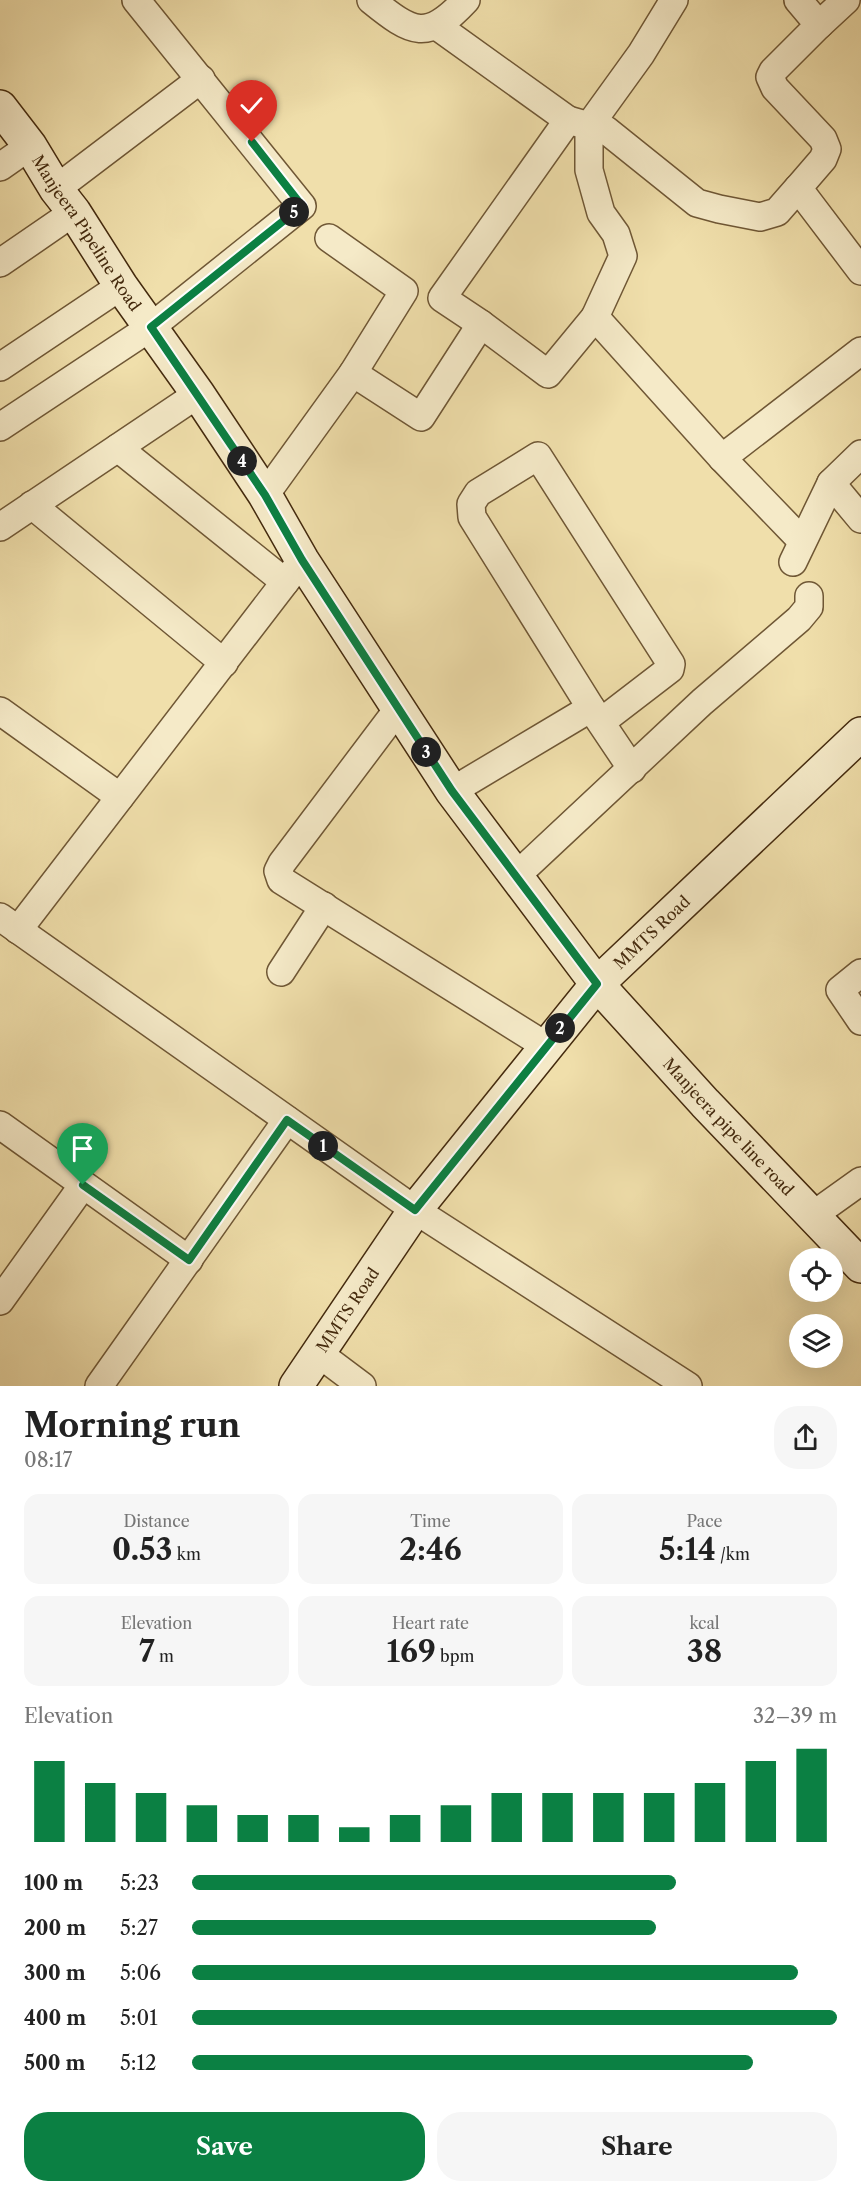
<!DOCTYPE html>
<meta charset="utf-8">
<style>
:root{--surface:#fff;--page:#f6f6f6;--text:#222;--muted:#767676;--accent:#0b8043}
body{margin:0;font-family:"Libre Caslon Text",serif;background:var(--page);color:var(--text);height:100vh;display:flex;flex-direction:column;font-size:22px;white-space:nowrap}
*{box-sizing:border-box;margin:0}
p{font-size:20px;color:var(--muted)}
.icon{flex:none;width:33px;height:33px;fill:none;stroke:currentColor;stroke-width:2;stroke-linecap:round;stroke-linejoin:round}
.map{position:relative;height:1386px;overflow:hidden}
.details{display:flex;flex-direction:column;background:var(--surface);flex:1}
.details>*{flex:none}
.buttons{position:absolute;left:789px;top:1248px;display:grid;gap:12px}
.buttons a{display:grid;place-items:center;width:54px;height:54px;border-radius:50%;background:var(--surface);box-shadow:0 6px 24px #0002;font-size:30px}
.pin{position:absolute;display:grid;place-items:center;width:51px;height:51px;color:#fff;margin:-62px -26px;border-radius:50% 50% 50% 0;rotate:-45deg;box-shadow:0 0 6px #0007}
.pin .icon{rotate:45deg}
.km{position:absolute;width:30px;height:30px;margin:-15px;border-radius:50%;background:#222;color:#fff;font-size:16px;line-height:30px;text-align:center}
.round{display:grid;place-items:center;flex:none;width:63px;height:63px;border-radius:24px;background:var(--page)}
.headline{display:flex;align-items:center;justify-content:space-between;height:102px;padding:0 24px}
h1{font-size:33px;font-weight:700;line-height:45px}
.metrics{display:grid;grid-template-columns:repeat(3,1fr);gap:9px;height:102px;padding:6px 24px}
.metrics div{display:grid;align-content:center;border-radius:15px;background:var(--page);text-align:center}
.metrics b{font-size:30px;font-weight:700}
.metrics small{font-size:16px;font-weight:400}
.metrics p{font-size:16px}
.chart{height:168px;padding:12px 24px}
.chart p{display:flex;justify-content:space-between}
.chart svg{width:100%;height:108px;margin-top:6px;stroke:var(--accent);stroke-width:6}
.cta{display:flex;gap:12px;margin-top:auto;padding:12px 24px}
.cta a{flex:1;height:69px;border-radius:24px;background:var(--accent);color:#fff;font-size:24px;font-weight:700;line-height:69px;text-align:center}
.cta a+a{background:var(--page);color:var(--text)}
ul{padding:0 24px;list-style:none;font-size:20px}
li{display:grid;grid-template-columns:96px 72px 1fr;align-items:center;height:45px}
li i{height:15px;border-radius:8px;background:var(--accent)}
.map>svg:first-child{display:block}
.lines{fill:none;stroke-linecap:round;stroke-linejoin:round}
.street-casing{stroke:#6f5735;stroke-width:30}
.secondary-casing{stroke:#442a0e;stroke-width:36}
.street{stroke:#f5eac8;stroke-width:27}
.secondary{stroke:#f5eac8;stroke-width:33}
.route-casing{stroke:#fff;stroke-width:12}
.route{stroke:#0b8043;stroke-width:8}
.labels{text-anchor:middle;stroke-width:4.5;stroke-linejoin:round;paint-order:stroke}
.street-label{font-size:16px;fill:#442a0e;stroke:#f5eac8}
</style>
<div class="map">
<svg width="861" height="1386" viewBox="0 0 861 1386">
<rect width="100%" height="100%" fill="#f0dfab"/>
<filter id="stains"><feTurbulence type="fractalNoise" baseFrequency=".00333" numOctaves="4"/><feColorMatrix values="0 0 0 0 .2 0 0 0 0 .09 0 0 0 0 .02 0 0 0 .5 -.17"/></filter>
<radialGradient id="worn" r=".72"><stop offset=".6" stop-color="#630" stop-opacity="0"/><stop offset="1" stop-color="#630" stop-opacity=".3"/></radialGradient>
<g class="lines">
<defs>
<g id="street">
<path d="M 371,0 C 413,34 427,42 466,0"/>
<path d="M 674,0 L 641,54 L 589,126 L 568,120 L 442,298 L 481,324 L 548,374 L 595,317 L 623,256 L 616,234 L 601,213 L 589,170 L 589,126 L 606,130 L 697,203 L 719,209 L 760,217 L 777,212 L 798,188"/>
<path d="M 798,0 L 819,25 L 773,71 L 770,77 L 775,88 L 823,139 L 827,149 L 823,159 L 798,188 L 861,271"/>
<path d="M 819,25 L 846,0"/>
<path d="M 437,26 L 568,120"/>
<path d="M 0,167 L 30,146"/>
<path d="M 56,189 L 201,79"/>
<path d="M 0,263 L 74,212"/>
<path d="M 595,317 L 722,458 L 802,541"/>
<path d="M 0,367 L 121,286"/>
<path d="M 353,373 L 421,417 L 481,324"/>
<path d="M 0,427 L 151,327 L 302,206 L 136,0"/>
<path d="M 118,448 L 285,582"/>
<path d="M 722,458 L 861,351"/>
<path d="M 831,483 L 861,519"/>
<path d="M 265,495 L 353,373 L 404,291 L 329,238"/>
<path d="M 32,505 L 224,663"/>
<path d="M 0,527 L 198,394"/>
<path d="M 793,562 L 831,483 L 861,454"/>
<path d="M 398,709 L 282,863 L 278,871 L 281,880 L 546,1046"/>
<path d="M 0,711 L 120,797"/>
<path d="M 601,722 L 670,669 L 671,664 L 538,456 L 478,493 L 471,504 L 472,517 L 591,708 L 632,769"/>
<path d="M 452,791 L 591,708"/>
<path d="M 516,876 L 702,702 L 799,619 L 809,607 L 809,596"/>
<path d="M 0,917 L 415,1210 L 688,1386"/>
<path d="M 18,930 L 302,560"/>
<path d="M 281,972 L 324,906"/>
<path d="M 861,973 L 840,990 L 861,1021"/>
<path d="M 0,1125 L 189,1260"/>
<path d="M 812,1216 L 861,1181"/>
<path d="M 0,1301 L 83,1185"/>
<path d="M 318,1353 L 362,1386"/>
<path d="M 99,1386 L 287,1120"/>
</g>
<g id="secondary">
<path id="s1" d="M 0,107 L 30,146 L 56,189 L 74,212 L 121,286 L 198,394 L 265,495 L 302,560 L 452,791 L 597,984 L 705,1103 L 861,1266"/>
<path id="s2" d="M 296,1386 L 415,1210 L 597,984 L 861,734"/>
</g>
</defs>
<use href="#street" class="street-casing"/>
<use href="#secondary" class="secondary-casing"/>
<use href="#street" class="street"/>
<use href="#secondary" class="secondary"/>
</g>
<g class="lines">
<defs>
<path id="route" d="M 83,1185 L 189,1260 L 287,1120 L 415,1210 L 597,984 L 452,791 L 302,560 L 265,495 L 151,327 L 302,206 L 252,142"/>
</defs>
<use href="#route" class="route-casing"/>
<use href="#route" class="route"/>
</g>
<g class="labels">
<g class="street-label">
<text dy="6" stroke="none"><textPath href="#s1" startOffset="153">Manjeera Pipeline Road</textPath></text>
<text dy="6" stroke="none"><textPath href="#s2" startOffset="578">MMTS Road</textPath></text>
<text dy="6" stroke="none"><textPath href="#s1" startOffset="1256">Manjeera pipe line road</textPath></text>
<text dy="6" stroke="none"><textPath href="#s2" startOffset="92">MMTS Road</textPath></text>
</g>
</g>
<rect width="100%" height="100%" filter="url(#stains)"/>
<rect width="100%" height="100%" fill="url(#worn)"/>
</svg>
<div class="buttons">
<a><svg class="icon" aria-label="locate" viewBox="0 0 24 24"><circle cx="12" cy="12" r="6"/><path d="M12 2v4M12 18v4M2 12h4M18 12h4"/></svg></a>
<a><svg class="icon" aria-label="layers" viewBox="0 0 24 24"><path d="M12 4l9 5-9 5-9-5zM3 14l9 5 9-5"/></svg></a>
</div>
<div class="pin" style="left:83px;top:1185px;background:#1e9e55"><svg class="icon" aria-label="arrive" viewBox="0 0 24 24"><path d="M6 21V4h12l-3 4 3 4H6"/></svg></div>
<div class="pin" style="left:252px;top:142px;background:#d93025"><svg class="icon" aria-label="check" viewBox="0 0 24 24"><path d="M5 12l5 5 9-10"/></svg></div>
<b class="km" style="left:323px;top:1146px">1</b>
<b class="km" style="left:560px;top:1028px">2</b>
<b class="km" style="left:426px;top:752px">3</b>
<b class="km" style="left:242px;top:461px">4</b>
<b class="km" style="left:294px;top:212px">5</b>
</div>
<section class="details">
<div class="headline"><div><h1>Morning run</h1><p>08:17</p></div><a class="round"><svg class="icon" aria-label="share" viewBox="0 0 24 24"><path d="M12 15V3M7 8l5-5 5 5M5 13v7h14v-7"/></svg></a></div>
<div class="metrics">
<div><p>Distance</p><b>0.53<small> km</small></b></div>
<div><p>Time</p><b>2:46</b></div>
<div><p>Pace</p><b>5:14<small> /km</small></b></div>
</div>
<div class="metrics">
<div><p>Elevation</p><b>7<small> m</small></b></div>
<div><p>Heart rate</p><b>169<small> bpm</small></b></div>
<div><p>kcal</p><b>38</b></div>
</div>
<div class="chart"><p><span>Elevation</span>32–39 m</p>
<svg viewBox="0 0 160 44" preserveAspectRatio="none"><path d="M5 44V11M15 44V20M25 44V24M35 44V29M45 44V33M55 44V33M65 44V38M75 44V33M85 44V29M95 44V24M105 44V24M115 44V24M125 44V24M135 44V20M145 44V11M155 44V6"/></svg>
</div>
<ul>
<li><b>100 m</b>5:23<i style="width:75%"></i></li>
<li><b>200 m</b>5:27<i style="width:72%"></i></li>
<li><b>300 m</b>5:06<i style="width:94%"></i></li>
<li><b>400 m</b>5:01<i style="width:100%"></i></li>
<li><b>500 m</b>5:12<i style="width:87%"></i></li>
</ul>
<div class="cta"><a>Save</a><a>Share</a></div>
</section>
